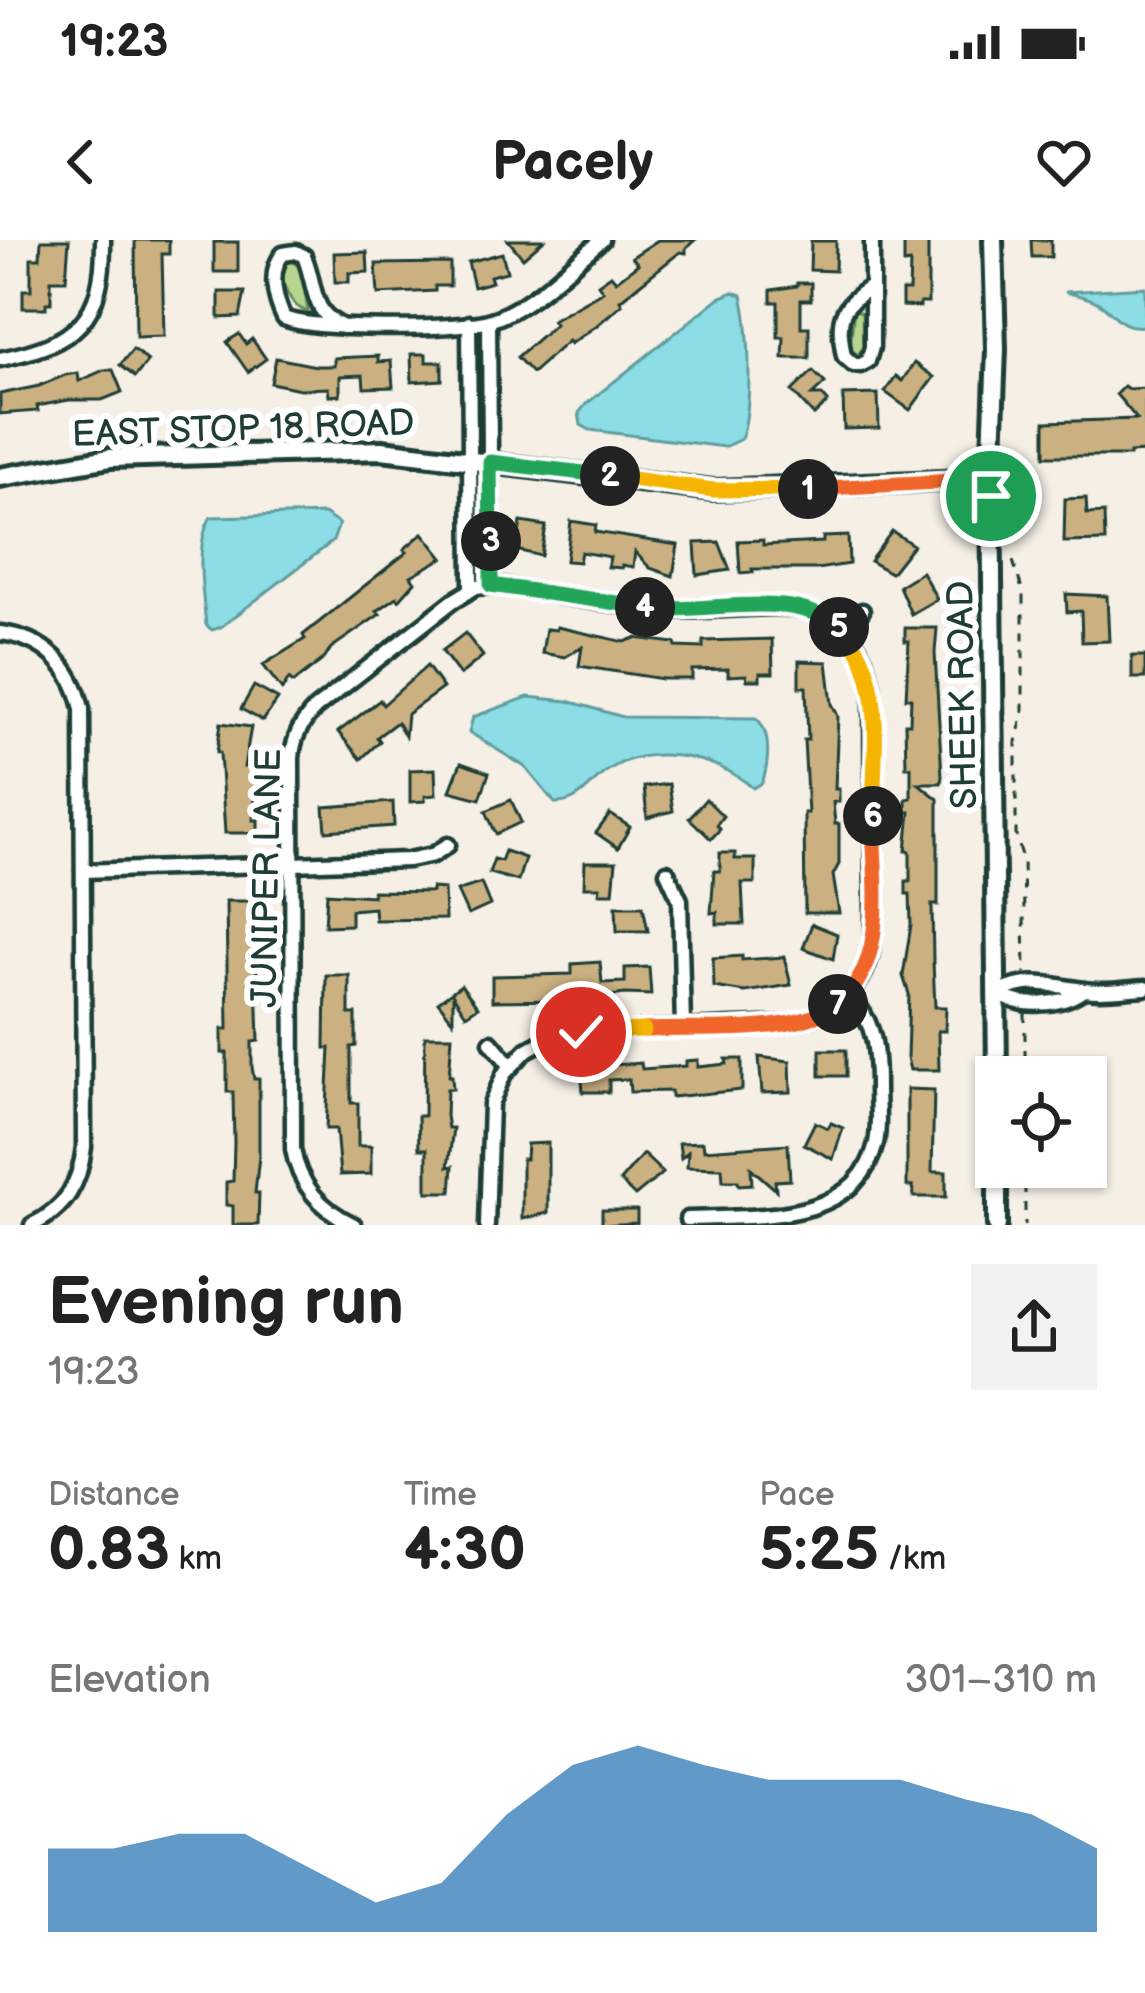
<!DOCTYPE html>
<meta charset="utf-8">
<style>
:root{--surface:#fff;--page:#f2f2f2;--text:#222;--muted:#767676;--accent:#1f6fb2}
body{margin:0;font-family:"Balsamiq Sans",sans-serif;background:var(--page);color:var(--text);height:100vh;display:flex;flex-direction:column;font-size:45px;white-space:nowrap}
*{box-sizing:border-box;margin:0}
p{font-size:39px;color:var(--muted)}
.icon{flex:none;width:66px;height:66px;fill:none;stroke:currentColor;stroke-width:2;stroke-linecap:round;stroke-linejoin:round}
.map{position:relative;height:985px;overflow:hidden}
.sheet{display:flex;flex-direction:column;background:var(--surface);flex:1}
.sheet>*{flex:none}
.controls{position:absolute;left:975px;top:816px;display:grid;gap:24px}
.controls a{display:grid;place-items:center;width:132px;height:132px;border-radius:0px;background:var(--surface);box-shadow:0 3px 9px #0004;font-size:60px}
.pin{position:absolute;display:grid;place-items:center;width:102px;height:102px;color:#fff;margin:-51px;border:6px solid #fff;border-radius:50%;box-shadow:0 3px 12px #0007}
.km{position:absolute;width:60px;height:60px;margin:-30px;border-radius:50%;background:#222;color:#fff;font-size:33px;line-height:60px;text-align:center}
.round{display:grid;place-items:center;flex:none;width:126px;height:126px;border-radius:0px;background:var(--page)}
.headline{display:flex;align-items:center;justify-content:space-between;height:204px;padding:0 48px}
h1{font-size:66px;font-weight:600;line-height:90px}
.stats{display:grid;grid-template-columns:repeat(3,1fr);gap:18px;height:204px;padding:12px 48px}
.stats div{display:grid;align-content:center}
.stats b{font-size:60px;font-weight:600}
.stats small{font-size:33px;font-weight:400}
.stats p{font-size:33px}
.chart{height:336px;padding:24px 48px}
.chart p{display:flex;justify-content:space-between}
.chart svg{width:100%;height:216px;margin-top:12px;fill:var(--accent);opacity:.7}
.status{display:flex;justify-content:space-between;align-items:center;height:84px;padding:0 60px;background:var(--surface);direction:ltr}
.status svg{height:33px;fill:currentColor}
header{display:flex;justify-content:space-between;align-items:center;height:156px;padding:0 48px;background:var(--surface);font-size:54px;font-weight:600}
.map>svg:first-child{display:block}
.green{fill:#b6d68f;stroke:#6a8a62;stroke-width:3}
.water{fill:#8cdde5;stroke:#609d9e;stroke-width:3}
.building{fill:#cbb181;stroke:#1f3d34;stroke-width:3}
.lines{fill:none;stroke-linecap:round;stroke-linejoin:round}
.street-casing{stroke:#1f3d34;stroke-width:21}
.secondary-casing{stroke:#1f3d34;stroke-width:26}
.path{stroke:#1f3d34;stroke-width:3;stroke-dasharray:9 9;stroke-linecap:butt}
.street{stroke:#fff;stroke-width:12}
.secondary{stroke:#fff;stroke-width:16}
.split-1-casing{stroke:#fff;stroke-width:24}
.split-2-casing{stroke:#fff;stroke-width:24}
.split-3-casing{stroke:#fff;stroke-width:24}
.split-4-casing{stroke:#fff;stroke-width:24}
.split-5-casing{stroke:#fff;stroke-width:24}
.split-6-casing{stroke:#fff;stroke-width:24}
.split-7-casing{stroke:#fff;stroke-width:24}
.split-8-casing{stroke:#fff;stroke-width:24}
.split-9-casing{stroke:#fff;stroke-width:24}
.split-1{stroke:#f0652b;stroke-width:15}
.split-2{stroke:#f5b400;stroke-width:15}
.split-3{stroke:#22a559;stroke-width:15}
.split-4{stroke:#22a559;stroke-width:15}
.split-5{stroke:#22a559;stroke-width:15}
.split-6{stroke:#f5b400;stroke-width:15}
.split-7{stroke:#f0652b;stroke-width:15}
.split-8{stroke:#f0652b;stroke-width:15}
.split-9{stroke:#f5b400;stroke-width:15}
.labels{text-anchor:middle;stroke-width:12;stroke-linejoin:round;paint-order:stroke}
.street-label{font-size:36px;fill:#1f3d34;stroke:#fff}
</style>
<div class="status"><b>19:23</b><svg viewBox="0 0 49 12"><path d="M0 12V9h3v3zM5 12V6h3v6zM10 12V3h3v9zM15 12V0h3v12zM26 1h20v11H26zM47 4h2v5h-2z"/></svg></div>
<header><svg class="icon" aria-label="back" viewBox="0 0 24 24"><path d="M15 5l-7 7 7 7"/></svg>Pacely<svg class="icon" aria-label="heart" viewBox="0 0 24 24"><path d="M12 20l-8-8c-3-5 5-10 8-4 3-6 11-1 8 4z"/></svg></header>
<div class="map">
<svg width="1145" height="985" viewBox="0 0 1145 985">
<rect width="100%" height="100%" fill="#f5efe6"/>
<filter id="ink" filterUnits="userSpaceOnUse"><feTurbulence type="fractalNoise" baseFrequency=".00833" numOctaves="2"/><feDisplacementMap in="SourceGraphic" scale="24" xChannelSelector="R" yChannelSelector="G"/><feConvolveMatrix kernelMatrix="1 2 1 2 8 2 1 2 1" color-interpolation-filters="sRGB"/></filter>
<g filter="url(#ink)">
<g class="green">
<path d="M 292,20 L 301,29 L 308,72 C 290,67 281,44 282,26 Z"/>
<path d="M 854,69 L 862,73 L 863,109 L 857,115 L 850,108 Z"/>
<path d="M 480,98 L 483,190 L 480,193 L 477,101 Z"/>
</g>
<g class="water">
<path d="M 1145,47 L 1145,86 C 1122,89 1118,77 1102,65 C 1092,57 1075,55 1065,52 Z"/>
<path d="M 733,52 L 742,55 C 750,89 753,167 741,199 L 724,207 L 590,190 L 581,185 L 579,173 L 586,164 L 719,58 Z"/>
<path d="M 324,274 L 339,284 L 333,301 L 221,387 L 212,390 L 206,385 C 203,354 194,304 211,277 Z"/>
<path d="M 528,457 L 568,461 L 623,477 L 756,478 C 772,492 769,524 762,543 L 753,548 C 717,516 651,503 610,529 C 590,541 581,564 555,563 L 525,527 L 469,492 L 473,477 Z"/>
</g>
<g class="building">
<path d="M 41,0 L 69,0 L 66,40 L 51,40 L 51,63 L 46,63 L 46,68 L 23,68 L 23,50 L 31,50 L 31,18 L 40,18 Z"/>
<path d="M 135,0 L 169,0 L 169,14 L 162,14 L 164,96 L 136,97 Z"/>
<path d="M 508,0 L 544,0 L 523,18 Z"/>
<path d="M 658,0 L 695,0 L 686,8 L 686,13 L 680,12 L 620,60 L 622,64 L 596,86 L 570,104 L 568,101 L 532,133 L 517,117 L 555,84 L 552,80 L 603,51 L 598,44 L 611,35 L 616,41 L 638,24 L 632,17 Z"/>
<path d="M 904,0 L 928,0 L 928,63 L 920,63 L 920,67 L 902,66 L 902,51 L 909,51 L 910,23 L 904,24 Z"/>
<path d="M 1031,0 L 1051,0 L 1051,17 L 1032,17 Z"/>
<path d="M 811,1 L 836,1 L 835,31 L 810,30 Z"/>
<rect x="214" y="2" width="24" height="30"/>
<path d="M 367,12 L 368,32 L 349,33 L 349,42 L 335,42 L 334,13 Z"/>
<path d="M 502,13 L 507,32 L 490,36 L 492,42 L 474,47 L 468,22 Z"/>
<path d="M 450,23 L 450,46 L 435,46 L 435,51 L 378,54 L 376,24 Z"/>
<path d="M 797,43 L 811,43 L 811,60 L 801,60 L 801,87 L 809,87 L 809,118 L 783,118 L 784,97 L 778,97 L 778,62 L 771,62 L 771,50 L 797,46 Z"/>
<path d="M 219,52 L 245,52 L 240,77 L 219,78 Z"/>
<path d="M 239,94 L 246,104 L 252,99 L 266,119 L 248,132 L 227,102 Z"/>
<path d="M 133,109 L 148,121 L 135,137 L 120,125 Z"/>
<path d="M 411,114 L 426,114 L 426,122 L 442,122 L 442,140 L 412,142 Z"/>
<path d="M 378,116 L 378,122 L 391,121 L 393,147 L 364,148 L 363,135 L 340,136 L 340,155 L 329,156 L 328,148 L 300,149 L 271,143 L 276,118 L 316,126 L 334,126 L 334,118 Z"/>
<path d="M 914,123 L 934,137 L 910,170 L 885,152 L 896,136 L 902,141 Z"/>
<path d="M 104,130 L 113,130 L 122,152 L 102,160 L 69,160 L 37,166 L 38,171 L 0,174 L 0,154 L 39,146 L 65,135 L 78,133 L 79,141 Z"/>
<path d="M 813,131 L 825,143 L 812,155 L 822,155 L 828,162 L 814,175 L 792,151 Z"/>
<path d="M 1124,146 L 1128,149 L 1145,148 L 1145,212 L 1130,213 L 1130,216 L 1045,216 L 1045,182 L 1137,179 L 1116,154 Z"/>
<path d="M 878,154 L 879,188 L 844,189 L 843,155 Z"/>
<path d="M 1086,258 L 1087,274 L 1104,273 L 1105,301 L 1064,302 L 1065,259 Z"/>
<path d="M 571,281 L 596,285 L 595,292 L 678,305 L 673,336 L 650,328 L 635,312 L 633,327 L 622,325 L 622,328 L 608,327 L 610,317 L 581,312 L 579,322 L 566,321 Z"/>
<path d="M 521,282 L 546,286 L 541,316 L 516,310 Z"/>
<path d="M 892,291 L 913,305 L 891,333 L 870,321 Z"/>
<path d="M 423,293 L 443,318 L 411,336 L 415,342 L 399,360 L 397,357 L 377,371 L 380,374 L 331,408 L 325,418 L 293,443 L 289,439 L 282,450 L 263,425 L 305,399 L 303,395 L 407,312 L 404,309 Z"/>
<path d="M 848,296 L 849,324 L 817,329 L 752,329 L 753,332 L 740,333 L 738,301 L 763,300 L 763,305 L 823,302 L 823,297 Z"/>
<path d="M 719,302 L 730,330 L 697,335 L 695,303 Z"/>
<path d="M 922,332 L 937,359 L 911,374 L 899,346 Z"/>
<path d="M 1066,354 L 1107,356 L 1109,401 L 1082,402 L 1081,371 L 1067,372 Z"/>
<path d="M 557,387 L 625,402 L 635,398 L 675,403 L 676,407 L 703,408 L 703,401 L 772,399 L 773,433 L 760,433 L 760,440 L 747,440 L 746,435 L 728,436 L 728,429 L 692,430 L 692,439 L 663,439 L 579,426 L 582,407 L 565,417 L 542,413 L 546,389 L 556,390 Z"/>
<path d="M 905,388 L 937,388 L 935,413 L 942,536 L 941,543 L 918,543 L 938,559 L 938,665 L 932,665 L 933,722 L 935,767 L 946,767 L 945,791 L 938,791 L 939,830 L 910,830 L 907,818 L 909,754 L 903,736 L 911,685 L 910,654 L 906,654 L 906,641 L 910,641 L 910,611 L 906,611 L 910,572 L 906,572 L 906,559 L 911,558 L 911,527 L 906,527 L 905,483 L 910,483 L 911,458 L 906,458 L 909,401 L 905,401 Z"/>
<path d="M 465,393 L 483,416 L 460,435 L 442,411 Z"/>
<rect x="1132" y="416" width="13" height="22"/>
<path d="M 799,421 L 827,422 L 832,464 L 838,476 L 835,549 L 839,549 L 839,562 L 833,562 L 835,584 L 839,584 L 839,624 L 833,635 L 839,673 L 805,673 L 804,573 L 808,573 L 804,500 L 808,500 L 806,447 L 799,447 Z"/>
<path d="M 427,426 L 443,448 L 407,474 L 405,496 L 397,482 L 377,497 L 380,501 L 361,519 L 338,492 L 380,460 L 383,465 Z"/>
<path d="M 254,446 L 278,459 L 263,481 L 241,469 Z"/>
<path d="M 221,483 L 251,487 L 244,527 L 251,527 L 251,539 L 257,540 L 253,580 L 258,580 L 258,593 L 225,593 L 220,513 L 217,512 Z"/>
<path d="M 461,523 L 489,533 L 480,559 L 450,551 Z"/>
<path d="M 435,529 L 436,555 L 425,556 L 425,561 L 410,562 L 410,530 Z"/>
<path d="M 669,544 L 673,571 L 647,578 L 644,547 Z"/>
<path d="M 706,559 L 723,576 L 716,585 L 720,589 L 711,599 L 689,578 Z"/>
<path d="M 511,560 L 521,582 L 496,594 L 486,571 Z"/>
<path d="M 393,562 L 394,586 L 326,591 L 324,567 Z"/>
<path d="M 610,574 L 630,587 L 618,608 L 596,593 Z"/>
<path d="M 505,611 L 525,618 L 518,641 L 489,633 L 494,619 L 501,621 Z"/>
<path d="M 720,613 L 735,613 L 735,619 L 755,619 L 755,643 L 742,643 L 744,684 L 717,684 L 717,672 L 711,673 L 714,631 L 720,631 Z"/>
<path d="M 585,622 L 616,622 L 613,653 L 599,653 L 600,647 L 584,647 Z"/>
<path d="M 481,643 L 490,665 L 468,675 L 457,651 Z"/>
<path d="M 432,648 L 444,649 L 445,679 L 375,680 L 374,668 L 351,670 L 351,685 L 325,686 L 327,653 L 373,656 L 373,651 L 432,652 Z"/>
<path d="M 226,661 L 258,661 L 259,674 L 255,674 L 259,801 L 252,802 L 252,827 L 254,839 L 259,839 L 259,916 L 255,953 L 259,953 L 258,985 L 233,985 L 233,966 L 226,965 L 226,942 L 233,941 L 234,903 L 233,852 L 227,852 L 227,813 L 222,813 L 222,789 L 228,789 Z"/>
<path d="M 616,666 L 643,666 L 648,691 L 617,691 Z"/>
<path d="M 812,684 L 837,694 L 833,719 L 803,708 Z"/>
<path d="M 742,716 L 742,720 L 784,717 L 791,745 L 745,752 L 714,747 L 713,718 Z"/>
<path d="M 600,722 L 602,743 L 625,742 L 625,728 L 649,727 L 651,755 L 625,754 L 590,759 L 590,754 L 560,756 L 560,760 L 492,761 L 492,736 L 572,734 L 572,724 Z"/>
<path d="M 326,735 L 349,735 L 349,774 L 356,774 L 356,806 L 351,807 L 351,863 L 358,863 L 358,906 L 371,906 L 371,934 L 340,935 L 336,889 L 326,889 L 330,808 L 325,808 Z"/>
<path d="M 461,745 L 478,767 L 466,775 L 453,755 L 453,781 L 438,762 Z"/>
<path d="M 425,796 L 452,796 L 449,836 L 452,836 L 453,849 L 447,849 L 446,876 L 448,888 L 453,888 L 448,927 L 453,926 L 451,952 L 427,952 L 427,909 L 419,909 L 418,876 L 424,876 Z"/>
<rect x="820" y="810" width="26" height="26"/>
<path d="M 759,817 L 790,821 L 791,852 L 762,853 Z"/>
<path d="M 726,819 L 742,819 L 742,850 L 671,857 L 671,851 L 630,852 L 629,839 L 609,840 L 609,852 L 583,852 L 581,827 L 641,823 L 642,829 L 686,826 L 686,821 L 698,820 L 698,827 L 727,824 Z"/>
<path d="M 907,849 L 934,850 L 932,932 L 946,932 L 946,957 L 914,957 L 913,946 L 907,946 Z"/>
<path d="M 815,882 L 828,888 L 831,883 L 843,888 L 833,919 L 804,904 Z"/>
<path d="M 703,902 L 704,910 L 788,904 L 790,940 L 775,941 L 776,950 L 751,928 L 752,944 L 739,945 L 738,941 L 723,941 L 722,928 L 687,927 L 688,912 L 681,918 L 679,903 Z"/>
<path d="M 548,903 L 548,973 L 522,979 L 522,919 L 526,919 L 527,904 Z"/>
<path d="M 643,914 L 663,933 L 635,956 L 620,941 Z"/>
<path d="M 602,970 L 637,970 L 637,983 L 602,985 Z"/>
</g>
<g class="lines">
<defs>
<g id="street">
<path d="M 872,0 C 872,36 872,71 872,107 L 868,121 L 861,125 L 854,125 L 844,116 C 837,78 839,67 872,46"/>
<path d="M 489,81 L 491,345"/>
<path d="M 469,83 L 471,349"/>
<path d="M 343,87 C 309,71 317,46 304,16 L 296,12 L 283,14 C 268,31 275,59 284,78 C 315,91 455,90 488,81 C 530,69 569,26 602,0"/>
<path d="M 0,119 C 76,104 104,80 103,0"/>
<path d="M 845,392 L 862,371"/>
<path d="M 0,393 C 44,398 73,426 82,469 L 84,907 C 80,943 66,969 32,985"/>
<path d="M 83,631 L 408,620 L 433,615 L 448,605"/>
<path d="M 667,632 L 680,660 L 683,788"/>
<path d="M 997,753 C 1034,736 1049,746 1085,750 C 1104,753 1126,749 1145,748"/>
<path d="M 997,753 C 1020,769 1061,766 1082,751"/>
<path d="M 491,802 L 510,825"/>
<path d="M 687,979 C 753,976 857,985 876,903 C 880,886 877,866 877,848 C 877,810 876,784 850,755"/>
<path d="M 354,985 C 321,969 299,946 293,909 L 292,519 C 293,498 301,483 316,468 L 453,361 L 476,347 L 500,345 C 557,355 616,367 674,370 C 752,375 850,336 872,446 L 873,698 C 870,748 832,778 785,784 L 581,792 L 547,799 L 527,810 L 504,834 L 491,864 L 487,985"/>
</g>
<g id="secondary">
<path d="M 993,0 L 996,109 L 991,239 L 997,837"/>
<path d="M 0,237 L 110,218 L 382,210 L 713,250 L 991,239"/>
<path d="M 997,927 L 997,985"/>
</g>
</defs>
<use href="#street" class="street-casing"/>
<use href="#secondary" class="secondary-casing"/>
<g class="path">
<path d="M 1013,321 L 1023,352 L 1023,473 L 1016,502 L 1016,596 L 1023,619 L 1025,733"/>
<path d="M 1025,773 L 1025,837"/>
<path d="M 1025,927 L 1025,985"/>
</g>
<use href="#street" class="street"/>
<use href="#secondary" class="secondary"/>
</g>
</g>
<g class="lines" filter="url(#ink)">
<defs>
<path id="split-1" d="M 808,249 L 991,239 L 991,256"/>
<path id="split-2" d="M 610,236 L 713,250 L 808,249"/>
<path id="split-3" d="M 491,301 L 490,222 L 610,236"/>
<path id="split-4" d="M 491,301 L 491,345 L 645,367"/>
<path id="split-5" d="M 645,367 C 707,376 786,346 839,387"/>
<path id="split-6" d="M 839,387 C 889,431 873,515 873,576"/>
<path id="split-7" d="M 838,764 C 891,720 873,637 873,576"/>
<path id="split-8" d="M 644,790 C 700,787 793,797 838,764"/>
<path id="split-9" d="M 581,792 L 644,790"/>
</defs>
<use href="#split-1" class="split-1-casing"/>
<use href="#split-2" class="split-2-casing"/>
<use href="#split-3" class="split-3-casing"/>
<use href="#split-4" class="split-4-casing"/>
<use href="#split-5" class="split-5-casing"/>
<use href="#split-6" class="split-6-casing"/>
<use href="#split-7" class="split-7-casing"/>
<use href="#split-8" class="split-8-casing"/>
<use href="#split-9" class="split-9-casing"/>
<use href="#split-1" class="split-1"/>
<use href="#split-2" class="split-2"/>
<use href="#split-3" class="split-3"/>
<use href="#split-4" class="split-4"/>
<use href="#split-5" class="split-5"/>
<use href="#split-6" class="split-6"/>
<use href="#split-7" class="split-7"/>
<use href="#split-8" class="split-8"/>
<use href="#split-9" class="split-9"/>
</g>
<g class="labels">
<g class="street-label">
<text transform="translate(243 187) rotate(-2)" y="13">EAST STOP 18 ROAD</text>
<text transform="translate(961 455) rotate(-91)" y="13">SHEEK ROAD</text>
<text transform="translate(265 638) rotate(-89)" y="13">JUNIPER LANE</text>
</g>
</g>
</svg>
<div class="controls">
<a><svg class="icon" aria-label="locate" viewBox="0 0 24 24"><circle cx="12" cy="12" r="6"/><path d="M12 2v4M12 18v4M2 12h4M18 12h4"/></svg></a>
</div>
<div class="pin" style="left:991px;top:256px;background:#1e9e55"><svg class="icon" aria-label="arrive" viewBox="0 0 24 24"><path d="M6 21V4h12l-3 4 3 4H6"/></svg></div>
<div class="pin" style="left:581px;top:792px;background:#d93025"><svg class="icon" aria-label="check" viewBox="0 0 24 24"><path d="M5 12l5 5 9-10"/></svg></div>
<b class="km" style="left:808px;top:249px">1</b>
<b class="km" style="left:610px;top:236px">2</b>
<b class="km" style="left:491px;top:301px">3</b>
<b class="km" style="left:645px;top:367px">4</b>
<b class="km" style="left:839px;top:387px">5</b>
<b class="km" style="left:873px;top:576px">6</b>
<b class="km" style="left:838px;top:764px">7</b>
</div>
<section class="sheet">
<div class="headline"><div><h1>Evening run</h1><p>19:23</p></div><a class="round"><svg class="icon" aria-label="share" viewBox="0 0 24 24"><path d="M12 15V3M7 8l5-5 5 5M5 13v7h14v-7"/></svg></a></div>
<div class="stats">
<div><p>Distance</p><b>0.83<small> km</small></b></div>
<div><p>Time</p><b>4:30</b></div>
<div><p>Pace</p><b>5:25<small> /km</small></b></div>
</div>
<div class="chart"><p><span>Elevation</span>301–310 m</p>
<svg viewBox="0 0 160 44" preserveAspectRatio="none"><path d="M0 44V27L10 27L20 24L30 24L40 31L50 38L60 34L70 20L80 10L90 6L100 10L110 13L120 13L130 13L140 17L150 20L160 27V44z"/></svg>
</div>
</section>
